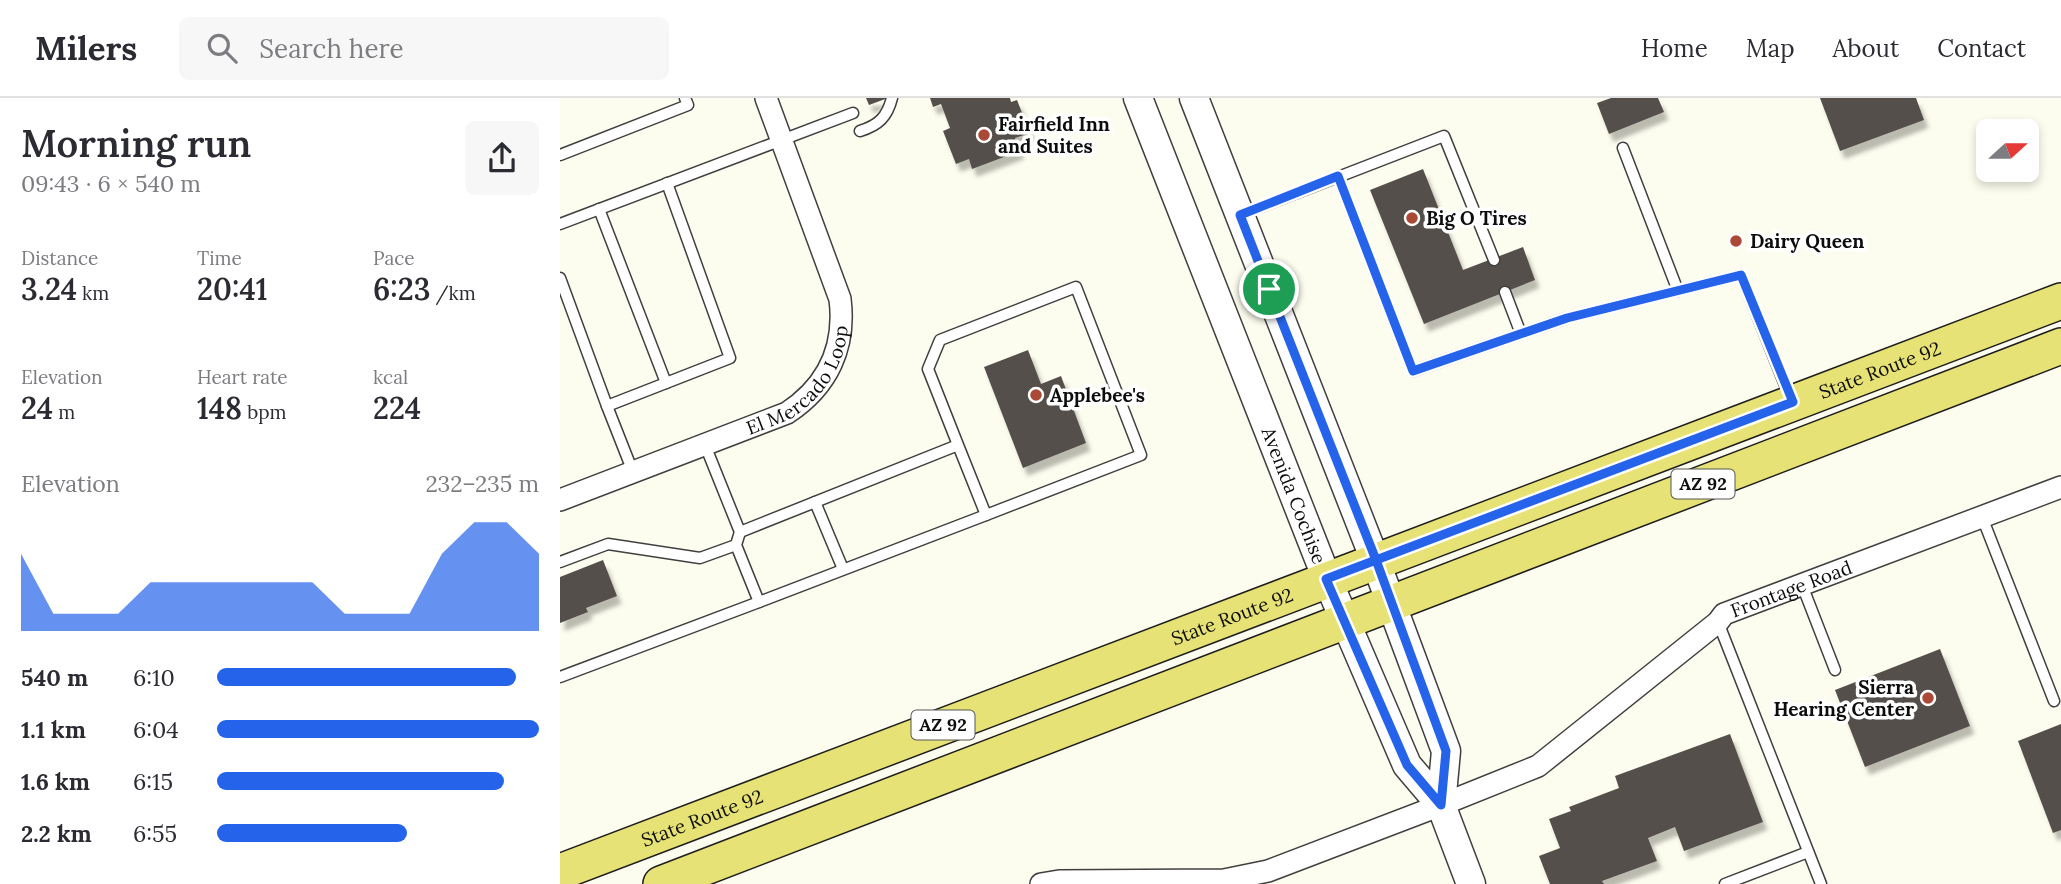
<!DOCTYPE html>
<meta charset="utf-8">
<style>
:root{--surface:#fff;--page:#f7f7f7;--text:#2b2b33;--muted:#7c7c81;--line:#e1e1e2;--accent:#2563eb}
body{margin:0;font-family:Lora,serif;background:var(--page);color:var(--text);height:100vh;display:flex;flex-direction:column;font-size:26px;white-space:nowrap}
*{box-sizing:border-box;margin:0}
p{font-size:23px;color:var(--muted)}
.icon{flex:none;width:38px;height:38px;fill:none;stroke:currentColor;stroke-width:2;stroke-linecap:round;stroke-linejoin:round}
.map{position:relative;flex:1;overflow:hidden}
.side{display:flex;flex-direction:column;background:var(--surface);width:560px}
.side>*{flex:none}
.needle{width:46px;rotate:69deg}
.fabs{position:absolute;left:1416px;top:21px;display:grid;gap:14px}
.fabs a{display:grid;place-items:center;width:63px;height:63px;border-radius:10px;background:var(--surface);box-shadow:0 4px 10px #0003;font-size:35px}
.pin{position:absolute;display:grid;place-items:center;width:60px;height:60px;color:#fff;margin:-30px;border:4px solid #fff;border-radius:50%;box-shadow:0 2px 7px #0007}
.round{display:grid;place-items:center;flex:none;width:74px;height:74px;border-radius:10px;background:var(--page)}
.headline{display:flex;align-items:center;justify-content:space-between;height:119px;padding:0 21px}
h1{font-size:38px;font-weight:600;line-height:52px}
.metrics{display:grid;grid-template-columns:repeat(3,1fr);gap:10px;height:119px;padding:7px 21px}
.metrics div{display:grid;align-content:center}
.metrics b{font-size:30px;font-weight:600}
.metrics small{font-size:19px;font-weight:400}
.metrics p{font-size:19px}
.chart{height:196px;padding:14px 21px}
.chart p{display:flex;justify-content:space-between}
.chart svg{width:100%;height:126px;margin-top:7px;fill:var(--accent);opacity:.7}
ul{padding:0 21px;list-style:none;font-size:23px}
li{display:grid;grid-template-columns:112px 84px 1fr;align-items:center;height:52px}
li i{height:18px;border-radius:9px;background:var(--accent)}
header{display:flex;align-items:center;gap:42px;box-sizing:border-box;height:98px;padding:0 35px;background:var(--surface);border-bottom:2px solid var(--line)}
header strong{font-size:33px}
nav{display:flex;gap:38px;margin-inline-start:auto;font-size:24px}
.search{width:490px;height:63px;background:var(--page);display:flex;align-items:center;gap:18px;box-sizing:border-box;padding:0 24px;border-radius:10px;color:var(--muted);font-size:26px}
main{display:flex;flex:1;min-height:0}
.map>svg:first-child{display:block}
.building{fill:#54504b;filter:url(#shadow)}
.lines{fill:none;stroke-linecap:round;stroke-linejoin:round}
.service-casing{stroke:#404040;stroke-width:13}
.minor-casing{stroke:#404040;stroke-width:24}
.tertiary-casing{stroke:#404040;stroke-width:31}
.primary-casing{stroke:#1e1e1e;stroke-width:38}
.service{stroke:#fff;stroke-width:10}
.minor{stroke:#fff;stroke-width:21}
.tertiary{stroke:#fff;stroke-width:28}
.primary{stroke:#e7e275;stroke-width:35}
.route-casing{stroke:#fff;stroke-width:14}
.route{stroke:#2563eb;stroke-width:9}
.poi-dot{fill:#ab4937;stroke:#fff;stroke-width:2.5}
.labels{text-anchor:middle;stroke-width:7;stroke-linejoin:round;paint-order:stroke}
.shield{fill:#fff;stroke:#565656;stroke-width:2}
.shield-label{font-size:18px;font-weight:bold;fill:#0d0d0d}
.poi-label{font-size:19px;font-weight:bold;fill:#0d0d0d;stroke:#fff;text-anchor:start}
.street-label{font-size:19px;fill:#0d0d0d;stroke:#fff}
</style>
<header>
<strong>Milers</strong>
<div class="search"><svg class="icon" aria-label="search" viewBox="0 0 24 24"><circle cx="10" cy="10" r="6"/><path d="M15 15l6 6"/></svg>Search here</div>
<nav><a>Home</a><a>Map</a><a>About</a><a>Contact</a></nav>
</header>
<main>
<section class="side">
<div class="headline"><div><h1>Morning run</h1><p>09:43 · 6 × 540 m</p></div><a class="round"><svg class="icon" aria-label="share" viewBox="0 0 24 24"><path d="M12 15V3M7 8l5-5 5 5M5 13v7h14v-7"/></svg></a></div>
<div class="metrics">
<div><p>Distance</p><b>3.24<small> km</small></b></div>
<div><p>Time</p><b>20:41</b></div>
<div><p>Pace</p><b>6:23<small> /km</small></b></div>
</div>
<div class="metrics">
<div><p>Elevation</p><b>24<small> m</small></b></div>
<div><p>Heart rate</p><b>148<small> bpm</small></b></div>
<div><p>kcal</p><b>224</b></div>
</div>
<div class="chart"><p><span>Elevation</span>232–235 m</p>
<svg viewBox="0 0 160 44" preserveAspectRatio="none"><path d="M0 44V17L10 38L20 38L30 38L40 27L50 27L60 27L70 27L80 27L90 27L100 38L110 38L120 38L130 17L140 6L150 6L160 17V44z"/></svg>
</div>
<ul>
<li><b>540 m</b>6:10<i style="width:93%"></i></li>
<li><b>1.1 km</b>6:04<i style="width:100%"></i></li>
<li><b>1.6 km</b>6:15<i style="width:89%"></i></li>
<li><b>2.2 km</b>6:55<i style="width:59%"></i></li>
</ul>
</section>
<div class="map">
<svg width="1501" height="786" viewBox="0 0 1501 786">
<defs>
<filter id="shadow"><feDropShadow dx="4.5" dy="8" stdDeviation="2" flood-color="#0004"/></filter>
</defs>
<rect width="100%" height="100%" fill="#fdfdef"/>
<g class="building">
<path d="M 306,0 L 328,0 L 309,7 Z"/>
<path d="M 370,0 L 450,0 L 451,4 L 457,2 L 470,35 L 455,40 L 460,53 L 412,71 L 409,61 L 396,66 L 383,33 L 390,30 L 381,6 L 373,9 Z"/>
<path d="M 1051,0 L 1098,0 L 1104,14 L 1049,36 L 1037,5 Z"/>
<path d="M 1260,0 L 1356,0 L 1364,22 L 1280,53 Z"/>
<path d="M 863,71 L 903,172 L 963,149 L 975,182 L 864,226 L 810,92 Z"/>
<path d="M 468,252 L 481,286 L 501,278 L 526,345 L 463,370 L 424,269 Z"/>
<path d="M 43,462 L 57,498 L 26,510 L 28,514 L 0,525 L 0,479 Z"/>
<path d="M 1380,551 L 1410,628 L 1305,669 L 1275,592 Z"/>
<path d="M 1501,626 L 1501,732 L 1493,735 L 1458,643 Z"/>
<path d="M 1170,636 L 1203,724 L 1124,753 L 1115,729 L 1088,740 L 1097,763 L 1042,783 L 1044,786 L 990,786 L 979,758 L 1000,750 L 989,721 L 1011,713 L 1009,709 L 1059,690 L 1055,678 Z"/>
</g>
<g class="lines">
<defs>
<g id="service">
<path d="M 300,33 C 319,27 327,19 332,0"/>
<path d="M 1063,50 L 1118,193"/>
<path d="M 0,57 L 128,7 L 125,0"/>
<path d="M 778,78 L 853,273 L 1007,220 L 1181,177 L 1231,302"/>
<path d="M 39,111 L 106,285"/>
<path d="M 680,117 L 884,38 L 934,162"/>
<path d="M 0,126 L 293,15"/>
<path d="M 0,180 L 47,308 L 170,260 L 107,85"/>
<path d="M 945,194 L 961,236"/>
<path d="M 47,308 L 73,374"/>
<path d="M 145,347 L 180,434 L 398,347 L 368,271 L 380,242 L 516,189 L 581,357 L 426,417 L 398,347"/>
<path d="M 255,404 L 283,471"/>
<path d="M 1422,419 L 1494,603"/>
<path d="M 180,434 L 176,447 L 199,504 L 426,417"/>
<path d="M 0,464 L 48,446 L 140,460 L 176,447"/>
<path d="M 1242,487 L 1275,572"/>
<path d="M 1158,524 L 1261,786"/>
<path d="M 0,579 L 199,504"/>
<path d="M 1165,786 L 1248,754"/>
</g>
<g id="minor">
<path id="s1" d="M 0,402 L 227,315 C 268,288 286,249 280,201 L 206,0"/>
<path id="s2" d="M 481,786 L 499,783 L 664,782 L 708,773 L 881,707 L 978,668 L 1158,524 L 1164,516 L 1501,389"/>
</g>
<g id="tertiary">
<path id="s3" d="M 578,0 L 767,481 L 847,667 L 881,707 L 911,786"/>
<path d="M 634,0 L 815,462 L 886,653 L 881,707"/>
</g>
<g id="primary">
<path id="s4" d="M 0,774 L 1501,203"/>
<path d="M 101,786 L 1501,248"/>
</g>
</defs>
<use href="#service" class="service-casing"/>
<use href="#minor" class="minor-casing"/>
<use href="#tertiary" class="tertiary-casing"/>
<use href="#primary" class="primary-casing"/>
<use href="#service" class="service"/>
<use href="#minor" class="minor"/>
<use href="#tertiary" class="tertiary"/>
<use href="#primary" class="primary"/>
</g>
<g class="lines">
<defs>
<path id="route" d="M 709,191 L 816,462 L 766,481 L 847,667 L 881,707 L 886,653 L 816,462 L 1233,304 L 1181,177 L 1007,220 L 853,273 L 778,78 L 680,117 L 709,191"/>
</defs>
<use href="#route" class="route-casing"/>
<use href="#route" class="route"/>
</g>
<g class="poi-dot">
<circle cx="424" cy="37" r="7"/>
<circle cx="852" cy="120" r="7"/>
<circle cx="1176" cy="143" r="7"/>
<circle cx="476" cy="297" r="7"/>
<circle cx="1368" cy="600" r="7"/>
</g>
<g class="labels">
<g class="shield">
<rect x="1111.5" y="371.5" width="63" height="29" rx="5"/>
<rect x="351.5" y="612.5" width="63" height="29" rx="5"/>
</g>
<g class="shield-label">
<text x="1143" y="392">AZ 92</text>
<text x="383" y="633">AZ 92</text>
</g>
<g class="poi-label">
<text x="438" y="33">Fairfield Inn<tspan x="438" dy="22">and Suites</tspan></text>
<text x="866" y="127">Big O Tires</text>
<text x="1190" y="150">Dairy Queen</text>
<text x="490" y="304">Applebee's</text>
<text x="1354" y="596" text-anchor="end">Sierra<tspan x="1354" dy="22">Hearing Center</tspan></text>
</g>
<g class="street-label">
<text dy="7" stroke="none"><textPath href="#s4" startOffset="1412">State Route 92</textPath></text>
<text dy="7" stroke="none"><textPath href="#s1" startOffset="275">El Mercado Loop</textPath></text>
<text dy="7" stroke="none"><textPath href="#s3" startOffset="427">Avenida Cochise</textPath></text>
<text dy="7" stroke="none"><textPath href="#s2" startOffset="830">Frontage Road</textPath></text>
<text dy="7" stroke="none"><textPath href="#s4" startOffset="719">State Route 92</textPath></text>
<text dy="7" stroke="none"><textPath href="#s4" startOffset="152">State Route 92</textPath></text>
</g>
</g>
</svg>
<div class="fabs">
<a><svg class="needle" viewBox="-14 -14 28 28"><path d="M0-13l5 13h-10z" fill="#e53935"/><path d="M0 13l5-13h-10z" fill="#7c7c81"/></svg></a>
</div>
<div class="pin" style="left:709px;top:191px;background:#1e9e55"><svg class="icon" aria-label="arrive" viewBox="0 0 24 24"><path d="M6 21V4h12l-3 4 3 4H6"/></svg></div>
</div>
</main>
